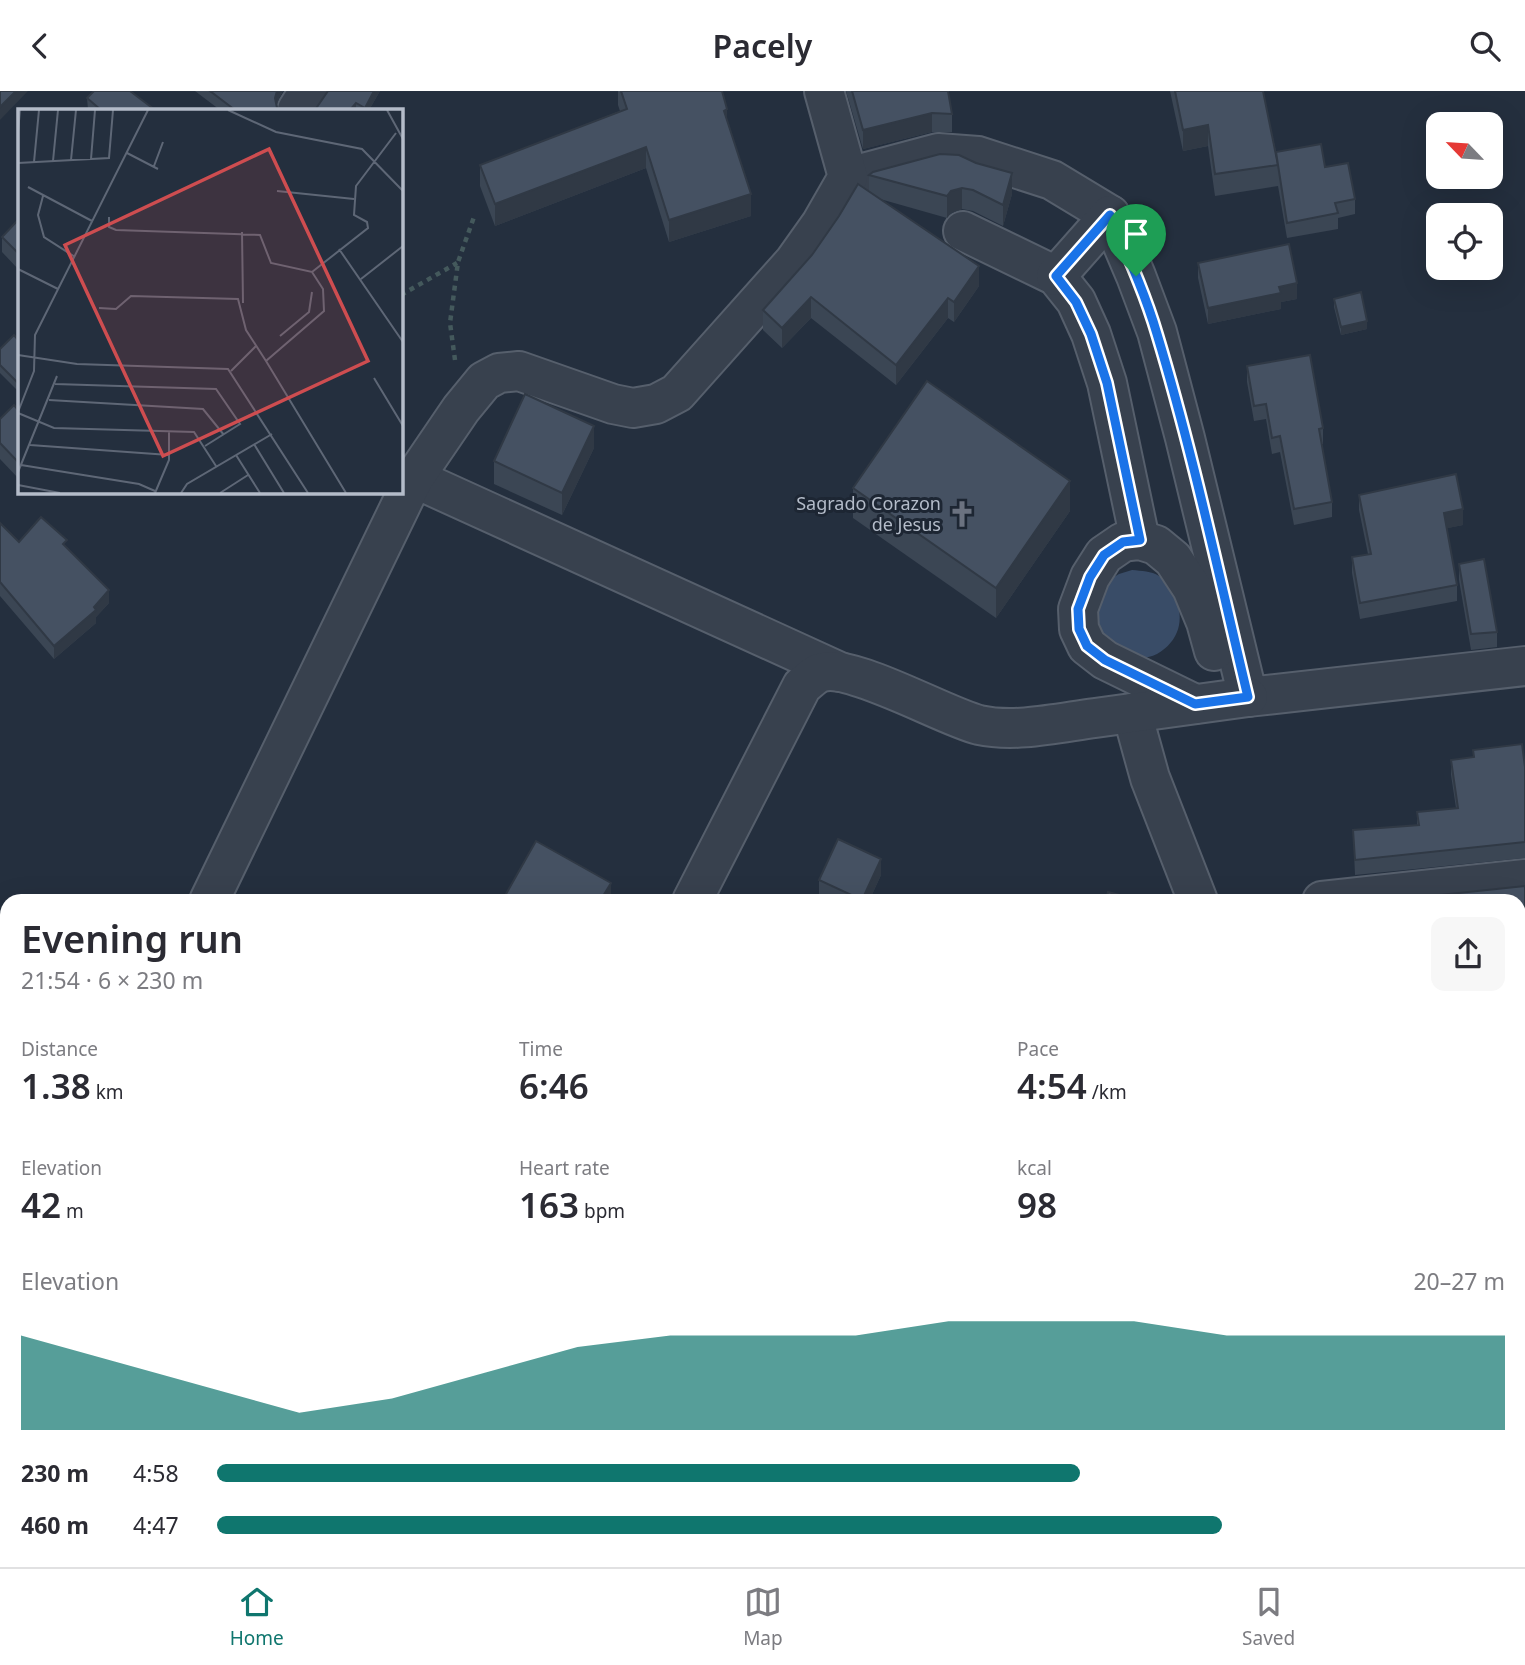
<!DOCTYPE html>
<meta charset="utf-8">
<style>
:root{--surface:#fff;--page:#f7f7f7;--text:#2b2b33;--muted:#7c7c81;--line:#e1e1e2;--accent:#0f766e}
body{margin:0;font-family:"Noto Sans",sans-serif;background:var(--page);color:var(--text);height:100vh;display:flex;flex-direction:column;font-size:26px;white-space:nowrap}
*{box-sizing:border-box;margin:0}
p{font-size:23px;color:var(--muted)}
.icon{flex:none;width:38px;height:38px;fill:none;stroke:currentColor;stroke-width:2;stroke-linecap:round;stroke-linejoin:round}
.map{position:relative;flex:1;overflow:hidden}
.sheet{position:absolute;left:0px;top:803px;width:1526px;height:674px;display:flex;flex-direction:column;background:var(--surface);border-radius:21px 21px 0 0;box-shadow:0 7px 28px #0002}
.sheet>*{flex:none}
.needle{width:46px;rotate:295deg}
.fabs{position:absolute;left:1426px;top:21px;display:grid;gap:14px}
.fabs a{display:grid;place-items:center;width:77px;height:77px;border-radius:14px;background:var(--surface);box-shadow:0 7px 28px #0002;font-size:35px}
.pin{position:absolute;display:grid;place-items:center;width:60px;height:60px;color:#fff;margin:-72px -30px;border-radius:50% 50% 50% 0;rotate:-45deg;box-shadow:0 0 7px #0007}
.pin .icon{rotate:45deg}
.round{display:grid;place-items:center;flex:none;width:74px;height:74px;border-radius:14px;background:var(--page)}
.headline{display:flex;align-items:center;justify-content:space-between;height:119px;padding:0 21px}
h1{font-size:38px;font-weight:600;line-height:52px}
.metrics{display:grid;grid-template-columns:repeat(3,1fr);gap:10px;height:119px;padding:7px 21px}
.metrics div{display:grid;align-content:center}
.metrics b{font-size:35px;font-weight:600}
.metrics small{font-size:19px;font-weight:400}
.metrics p{font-size:19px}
.chart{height:196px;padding:14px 21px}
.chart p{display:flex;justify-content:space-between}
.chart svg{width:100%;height:126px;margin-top:7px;fill:var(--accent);opacity:.7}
ul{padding:0 21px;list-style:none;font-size:23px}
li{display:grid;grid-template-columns:112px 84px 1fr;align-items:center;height:52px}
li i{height:18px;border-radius:9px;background:var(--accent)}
header{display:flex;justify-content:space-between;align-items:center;height:91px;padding:0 21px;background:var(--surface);font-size:32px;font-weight:600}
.tab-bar{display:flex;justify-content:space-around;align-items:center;height:98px;border-top:2px solid var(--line);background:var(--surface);font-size:19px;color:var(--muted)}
.tab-bar a{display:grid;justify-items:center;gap:4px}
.tab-bar .on{color:var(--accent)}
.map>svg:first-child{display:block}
.water{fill:#394c67}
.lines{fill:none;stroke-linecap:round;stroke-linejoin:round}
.minor-casing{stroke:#565f6c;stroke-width:42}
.path{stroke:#44595c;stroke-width:4.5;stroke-dasharray:5 5;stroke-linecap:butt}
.minor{stroke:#38414e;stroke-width:38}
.wall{fill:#3b4654}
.shaded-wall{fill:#303945}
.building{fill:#455162;stroke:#303945;stroke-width:2}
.route-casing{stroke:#fff;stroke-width:14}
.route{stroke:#1a73e8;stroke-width:9}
.labels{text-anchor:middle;stroke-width:6;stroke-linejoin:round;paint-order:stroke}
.poi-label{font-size:18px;fill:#b4bcc9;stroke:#1d2633;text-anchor:end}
.inset-road{fill:none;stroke:#5e6776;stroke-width:2}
.view{fill:#ce4d50;fill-opacity:0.15;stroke:#ce4d50;stroke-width:3.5}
.inset-edge{fill:none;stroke:#b4bcc9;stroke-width:3.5}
</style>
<header><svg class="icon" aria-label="back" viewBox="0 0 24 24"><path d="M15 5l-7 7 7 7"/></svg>Pacely<svg class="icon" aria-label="search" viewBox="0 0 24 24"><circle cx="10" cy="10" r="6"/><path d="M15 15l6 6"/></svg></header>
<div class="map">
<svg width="1525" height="1476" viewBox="0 0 1525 1476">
<rect width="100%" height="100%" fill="#242f3e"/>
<path class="water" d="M 1132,479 C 1142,480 1151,480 1159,485 C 1168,490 1171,497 1175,506 C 1185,529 1179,550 1157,563 C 1151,566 1142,568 1135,567 C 1127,566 1117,561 1109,559 L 1094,532 L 1107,490 L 1119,483 Z"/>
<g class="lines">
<defs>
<g id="minor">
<path d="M 297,19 L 309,0"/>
<path d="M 848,86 L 938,62 L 978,65 L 1052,89 L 1110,124 L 1136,185 L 1157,241 L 1185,347 L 1248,606 L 1525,575"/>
<path d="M 963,140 L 1056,185 L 1076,210 L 1091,243 L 1107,292 L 1140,449"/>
<path d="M 1056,185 L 1110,124"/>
<path d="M 414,387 L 840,581"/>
<path d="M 1195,613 L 1105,569 L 1087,555 L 1079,538 L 1078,518 L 1090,486 L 1104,464 L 1123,451 L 1140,449 L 1156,454 L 1173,468 L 1192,497 L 1206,531 L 1214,560"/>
<path d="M 1132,622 L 1150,687 L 1198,810"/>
<path d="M 209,810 L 414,387 L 461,318 L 484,290 L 499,282 L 519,280 L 613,313 L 633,317 L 656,313 L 677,302 L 794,171 L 821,133 L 848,86 L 824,0"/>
<path d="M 692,810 L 802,595 C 807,591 813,585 819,582 C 849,570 943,625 979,634 C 1016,642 1058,632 1095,627 C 1146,620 1197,613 1248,606"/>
<path d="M 1322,810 L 1525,788"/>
<path d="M 1519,923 L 1525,924"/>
<path d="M 1519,1063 L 1525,1062"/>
<path d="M 0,1159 L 7,1161"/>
<path d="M 1519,1206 L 1525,1205"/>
<path d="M 0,1320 L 7,1328"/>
<path d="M 1519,1466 L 1525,1455"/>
<path d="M 122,1470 L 127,1476"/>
<path d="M 67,1476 L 75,1470"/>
<path d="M 871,1476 L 874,1470"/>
<path d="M 1019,1476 L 1022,1470"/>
<path d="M 1168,1476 L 1171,1470"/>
<path d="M 1342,1476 L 1345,1470"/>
</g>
</defs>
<use href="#minor" class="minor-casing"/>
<g class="path">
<path d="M 401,204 L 457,172"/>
<path d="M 455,269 L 450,232 L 458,171 L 474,126"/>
</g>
<use href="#minor" class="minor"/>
</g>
<g class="wall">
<path d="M 195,0 L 283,0 L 279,7 L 277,14 L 279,19 L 220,19 Z"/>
<path d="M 328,0 L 380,0 L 369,19 L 315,19 Z"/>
<path d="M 618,0 L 722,0 L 727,32 L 751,125 L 669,151 L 646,77 L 495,135 L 480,95 L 480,74 L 620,20 L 618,14 Z"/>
<path d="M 846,0 L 948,0 L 952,23 L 952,41 L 932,41 L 863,58 Z"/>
<path d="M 1170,0 L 1263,0 L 1276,61 L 1325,76 L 1355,108 L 1355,123 L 1338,127 L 1338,138 L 1287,147 L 1278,95 L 1215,105 L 1208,55 L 1183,60 Z"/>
<path d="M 87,7 L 155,19 L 88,19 Z"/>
<path d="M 869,84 L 1012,103 L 1003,135 L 973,120 L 962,118 L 951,122 L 947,127 L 880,108 L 979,195 L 954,231 L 948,227 L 896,294 L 811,227 L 782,257 L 763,239 L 763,219 L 869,100 Z"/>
<path d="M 19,128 L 19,179 L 2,161 L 2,146 Z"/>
<path d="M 1198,172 L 1297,208 L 1281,211 L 1281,218 L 1208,233 L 1198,187 Z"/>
<path d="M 1334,208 L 1367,238 L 1341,244 L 1334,216 Z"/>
<path d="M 19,250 L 19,301 L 0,282 L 0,258 Z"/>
<path d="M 1247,275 L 1323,337 L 1323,353 L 1322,353 L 1332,411 L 1332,426 L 1294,434 L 1280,361 L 1272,363 L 1266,328 L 1254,330 L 1247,291 Z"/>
<path d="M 19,320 L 19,388 L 0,368 L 0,328 Z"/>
<path d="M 594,357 L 562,424 L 494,393 L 494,370 Z"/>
<path d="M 853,397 L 1070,420 L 996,527 L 853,427 Z"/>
<path d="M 1359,404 L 1463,434 L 1447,437 L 1457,494 L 1457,510 L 1360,528 L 1352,482 L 1352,466 L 1368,463 L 1359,419 Z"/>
<path d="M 0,432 L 19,451 L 67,456 L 109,512 L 96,526 L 96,532 L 54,568 L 0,505 Z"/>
<path d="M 1459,473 L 1497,541 L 1497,556 L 1471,559 L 1459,489 Z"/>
<path d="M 1473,659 L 1525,676 L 1525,767 L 1355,784 L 1353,739 L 1417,734 L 1417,721 L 1456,717 L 1451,684 L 1451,669 L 1473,666 Z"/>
<path d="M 881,784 L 869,810 L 832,810 L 819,804 L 819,789 Z"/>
<path d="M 1525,795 L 1525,847 L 1520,848 L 1520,845 L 1519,845 L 1519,810 Z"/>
<path d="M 1525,936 L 1525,1041 L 1519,1041 L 1519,937 Z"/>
<rect x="1519" y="1070" width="6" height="74"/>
<path d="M 1519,1222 L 1525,1222 L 1525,1395 L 1519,1392 Z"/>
</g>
<g class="shaded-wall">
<path d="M 16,0 L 28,0 L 0,29 L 0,16 Z"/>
<path d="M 277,0 L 283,0 L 279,7 L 275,19 L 275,7 Z"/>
<path d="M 374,0 L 380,0 L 369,19 L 365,19 L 365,17 Z"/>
<path d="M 356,12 L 356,19 L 350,19 Z"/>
<path d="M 727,18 L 727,40 L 724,20 Z"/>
<path d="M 932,22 L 932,41 L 863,58 L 863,39 Z"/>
<path d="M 1208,34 L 1208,55 L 1183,60 L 1183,39 Z"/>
<path d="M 646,56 L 646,77 L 495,135 L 495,113 Z"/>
<path d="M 1012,82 L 1012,103 L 1003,135 L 1003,114 Z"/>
<path d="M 962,97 L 962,118 L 951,122 L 947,127 L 947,105 L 951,100 Z"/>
<path d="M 751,103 L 751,125 L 669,151 L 669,129 Z"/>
<path d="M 979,175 L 979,195 L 954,231 L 954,211 Z"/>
<path d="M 1297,192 L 1297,208 L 1281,211 L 1281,218 L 1208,233 L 1208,217 L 1279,196 Z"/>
<path d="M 811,206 L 811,227 L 782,257 L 782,237 Z"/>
<path d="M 948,207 L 948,227 L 896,294 L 896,274 Z"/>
<path d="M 1367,230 L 1367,238 L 1341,244 L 1341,236 Z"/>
<path d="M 594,335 L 594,357 L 562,424 L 562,402 Z"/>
<path d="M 1070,390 L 1070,420 L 996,527 L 996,497 Z"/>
<path d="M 1463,418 L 1463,434 L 1444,438 L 1444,422 Z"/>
<path d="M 109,499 L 109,512 L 96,526 L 96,532 L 54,568 L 54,555 Z"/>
<path d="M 881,768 L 881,784 L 869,810 L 862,810 Z"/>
<path d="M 611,792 L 611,810 L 600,810 Z"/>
<path d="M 7,1236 L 7,1250 L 0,1258 L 0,1243 Z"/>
<path d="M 36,1470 L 47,1470 L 46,1476 L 31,1476 L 31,1473 Z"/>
<path d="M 429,1470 L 435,1470 L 432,1476 L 426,1476 Z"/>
<path d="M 1295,1470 L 1302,1470 L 1299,1476 L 1292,1476 Z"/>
<path d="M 1469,1470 L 1474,1470 L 1472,1476 L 1469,1476 Z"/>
</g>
<g class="building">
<path d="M 0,0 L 16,0 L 0,16 Z"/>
<path d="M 94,0 L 130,0 L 155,19 L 101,19 L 87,7 Z"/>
<path d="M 210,0 L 277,0 L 275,7 L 277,17 L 279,19 L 235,19 Z"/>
<path d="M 328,0 L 374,0 L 365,17 L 356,12 L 350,19 L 315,19 Z"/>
<path d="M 621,0 L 722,0 L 727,18 L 724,20 L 751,103 L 669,129 L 646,56 L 495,113 L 480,74 L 627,18 Z"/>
<path d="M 852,0 L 948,0 L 952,23 L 932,22 L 863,39 Z"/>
<path d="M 1175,0 L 1263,0 L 1278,74 L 1215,83 L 1208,34 L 1183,39 Z"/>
<path d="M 1321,53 L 1325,76 L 1348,72 L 1355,108 L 1335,112 L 1338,122 L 1287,132 L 1276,61 Z"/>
<path d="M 940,63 L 959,64 L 976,72 L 1012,82 L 1003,114 L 973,99 L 962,97 L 951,100 L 947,105 L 869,84 L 873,81 Z"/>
<path d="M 858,93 L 979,175 L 954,211 L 948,207 L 896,274 L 811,206 L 782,237 L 763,219 L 812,164 L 839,125 Z"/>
<path d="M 19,128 L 19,163 L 2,146 Z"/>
<path d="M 1289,153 L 1297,192 L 1279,196 L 1281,202 L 1208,217 L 1198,172 Z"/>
<path d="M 1361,201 L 1367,230 L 1341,236 L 1334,208 Z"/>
<path d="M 14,244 L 19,250 L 19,293 L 0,274 L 0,258 Z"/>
<path d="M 1310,264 L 1323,337 L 1319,338 L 1332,411 L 1294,418 L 1280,345 L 1272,347 L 1266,313 L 1254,315 L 1247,275 Z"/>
<path d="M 927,290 L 1070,390 L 996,497 L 853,397 Z"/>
<path d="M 525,303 L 594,335 L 562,402 L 494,370 Z"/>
<path d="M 14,314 L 19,320 L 19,372 L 0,352 L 0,328 Z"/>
<path d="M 1456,383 L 1463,418 L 1444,422 L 1457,494 L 1360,512 L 1352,466 L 1371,463 L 1359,404 Z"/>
<path d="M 41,426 L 67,449 L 63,453 L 109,499 L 94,516 L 96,519 L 54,555 L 0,491 L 0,432 L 19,451 Z"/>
<path d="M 1484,468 L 1497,541 L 1471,543 L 1459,473 Z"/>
<path d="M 1522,653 L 1525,676 L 1525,751 L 1355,769 L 1353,739 L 1419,734 L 1417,721 L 1458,717 L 1451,669 L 1474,666 L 1473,659 Z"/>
<path d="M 838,748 L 881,768 L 862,809 L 819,789 Z"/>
<path d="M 536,750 L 611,792 L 600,810 L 502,810 Z"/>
<path d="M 1525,795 L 1525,832 L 1520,833 L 1520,830 L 1519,830 L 1519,810 L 1383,810 Z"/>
<path d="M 1108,801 L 1142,810 L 1106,810 Z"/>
<path d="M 1525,936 L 1525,1027 L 1519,1027 L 1519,937 Z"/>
<rect x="1519" y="1070" width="6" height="60"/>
<path d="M 0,1208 L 7,1214 L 7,1236 L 0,1243 Z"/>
<path d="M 1519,1222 L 1525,1222 L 1525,1269 L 1520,1269 Z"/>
<path d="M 1519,1274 L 1525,1278 L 1525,1375 L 1519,1372 Z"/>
<path d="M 0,1334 L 7,1335 L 7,1470 L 36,1470 L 31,1473 L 34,1476 L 0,1476 Z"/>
<path d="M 344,1470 L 357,1470 L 359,1472 L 360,1470 L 429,1470 L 426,1476 L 339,1476 Z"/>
<path d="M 792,1470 L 851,1470 L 852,1473 L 855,1476 L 789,1476 Z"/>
<path d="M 891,1470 L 975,1470 L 979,1472 L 977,1476 L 886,1476 Z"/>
<path d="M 1039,1470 L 1133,1470 L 1136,1472 L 1134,1476 L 1035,1476 Z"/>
<path d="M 1190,1470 L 1295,1470 L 1292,1475 L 1293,1476 L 1187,1476 Z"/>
<path d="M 1363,1470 L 1370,1472 L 1371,1470 L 1466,1470 L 1463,1476 L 1361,1476 Z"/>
</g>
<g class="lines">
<defs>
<path id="route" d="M 1110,124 C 1127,163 1145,202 1157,243 C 1193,362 1219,485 1248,606 L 1195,613 L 1105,569 L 1087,555 L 1079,538 L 1078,518 L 1090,486 L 1104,464 L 1123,451 L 1140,449 L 1107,292 L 1091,243 L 1076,211 L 1056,185 Z"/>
</defs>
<use href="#route" class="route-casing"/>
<use href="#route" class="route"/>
</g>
<defs>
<symbol id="church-bare" viewBox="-9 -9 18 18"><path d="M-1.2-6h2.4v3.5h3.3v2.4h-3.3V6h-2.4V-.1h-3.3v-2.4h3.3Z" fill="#6b7280" stroke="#1d2633" stroke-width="2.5" paint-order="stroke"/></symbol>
</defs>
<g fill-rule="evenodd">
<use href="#church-bare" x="943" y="404" width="38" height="38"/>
</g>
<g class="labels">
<g class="poi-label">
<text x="941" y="419">Sagrado Corazon<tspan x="941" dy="21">de Jesus</tspan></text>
</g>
</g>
<g transform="translate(18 18)">
<rect width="385" height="385" fill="#242f3e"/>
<path class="inset-road" d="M 210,1 L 258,23 L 344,40 L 385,82M 369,1 L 385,30M 0,23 L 2,1M 109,44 L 140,60M 73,50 L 77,1M 53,51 L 58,1M 35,52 L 40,1M 16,53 L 21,1M 0,54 L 91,49 L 95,1M 136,57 L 145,33M 10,78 L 74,112M 259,82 L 336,90M 25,87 L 20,106 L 26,128 L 57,148M 91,108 L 91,118 L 98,121 L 242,126 L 253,154 L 294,163 L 350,119 L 349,113 L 336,106 L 338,77 L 378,24M 224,123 L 225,194M 321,140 L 385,233M 0,160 L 40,180M 294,163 L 305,180 L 306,202 L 248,252 L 328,384M 343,170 L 385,137M 81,199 L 98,200 L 113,187 L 220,190 L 228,221 L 248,252M 262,227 L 291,203 L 294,183M 0,246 L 59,255 L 210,260 L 290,384M 213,262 L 238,237M 356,269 L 385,317M 37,275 L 198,280 L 222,315 L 187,337M 31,291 L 185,300 L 206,326M 0,303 L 16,262 L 17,226 L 130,1M 0,304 L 36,319 L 176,323 L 198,357M 236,335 L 266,384M 12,336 L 151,346M 218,346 L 242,384M 3,356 L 121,375 L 137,382M 0,363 L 39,267M 0,376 L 42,384M 137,384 L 151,351 L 151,322M 163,384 L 169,375 L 254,325M 202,384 L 230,366"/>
<path class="view" d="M 251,40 L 350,252 L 145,347 L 47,136 Z"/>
<rect width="385" height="385" class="inset-edge"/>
</g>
</svg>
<div class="fabs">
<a><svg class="needle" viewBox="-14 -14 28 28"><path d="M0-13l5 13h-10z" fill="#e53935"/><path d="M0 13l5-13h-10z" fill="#7c7c81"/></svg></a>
<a><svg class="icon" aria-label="locate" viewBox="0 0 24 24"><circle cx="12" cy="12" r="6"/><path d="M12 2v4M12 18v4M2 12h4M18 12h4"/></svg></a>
</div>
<div class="pin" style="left:1136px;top:185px;background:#1e9e55"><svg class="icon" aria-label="arrive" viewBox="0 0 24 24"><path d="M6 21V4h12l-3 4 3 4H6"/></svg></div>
<section class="sheet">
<div class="headline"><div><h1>Evening run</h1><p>21:54 · 6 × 230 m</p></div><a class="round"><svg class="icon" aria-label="share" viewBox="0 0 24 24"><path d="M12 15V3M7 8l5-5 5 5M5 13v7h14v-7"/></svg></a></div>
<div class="metrics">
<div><p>Distance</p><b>1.38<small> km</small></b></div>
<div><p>Time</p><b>6:46</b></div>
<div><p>Pace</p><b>4:54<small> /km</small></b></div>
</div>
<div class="metrics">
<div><p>Elevation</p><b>42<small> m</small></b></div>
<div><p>Heart rate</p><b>163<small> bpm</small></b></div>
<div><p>kcal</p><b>98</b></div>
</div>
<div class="chart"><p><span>Elevation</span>20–27 m</p>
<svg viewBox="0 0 160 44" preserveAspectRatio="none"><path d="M0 44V11L10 20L20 29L30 38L40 33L50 24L60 15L70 11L80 11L90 11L100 6L110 6L120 6L130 11L140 11L150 11L160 11V44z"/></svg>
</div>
<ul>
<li><b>230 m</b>4:58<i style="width:67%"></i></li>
<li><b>460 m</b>4:47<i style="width:78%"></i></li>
</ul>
</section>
</div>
<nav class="tab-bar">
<a class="on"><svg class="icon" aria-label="home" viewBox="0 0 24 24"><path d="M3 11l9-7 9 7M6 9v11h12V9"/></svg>Home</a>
<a><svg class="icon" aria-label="map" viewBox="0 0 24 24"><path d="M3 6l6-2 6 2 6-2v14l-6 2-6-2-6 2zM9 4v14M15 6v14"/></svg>Map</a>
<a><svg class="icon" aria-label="saved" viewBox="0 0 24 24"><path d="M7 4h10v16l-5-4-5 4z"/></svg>Saved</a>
</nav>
